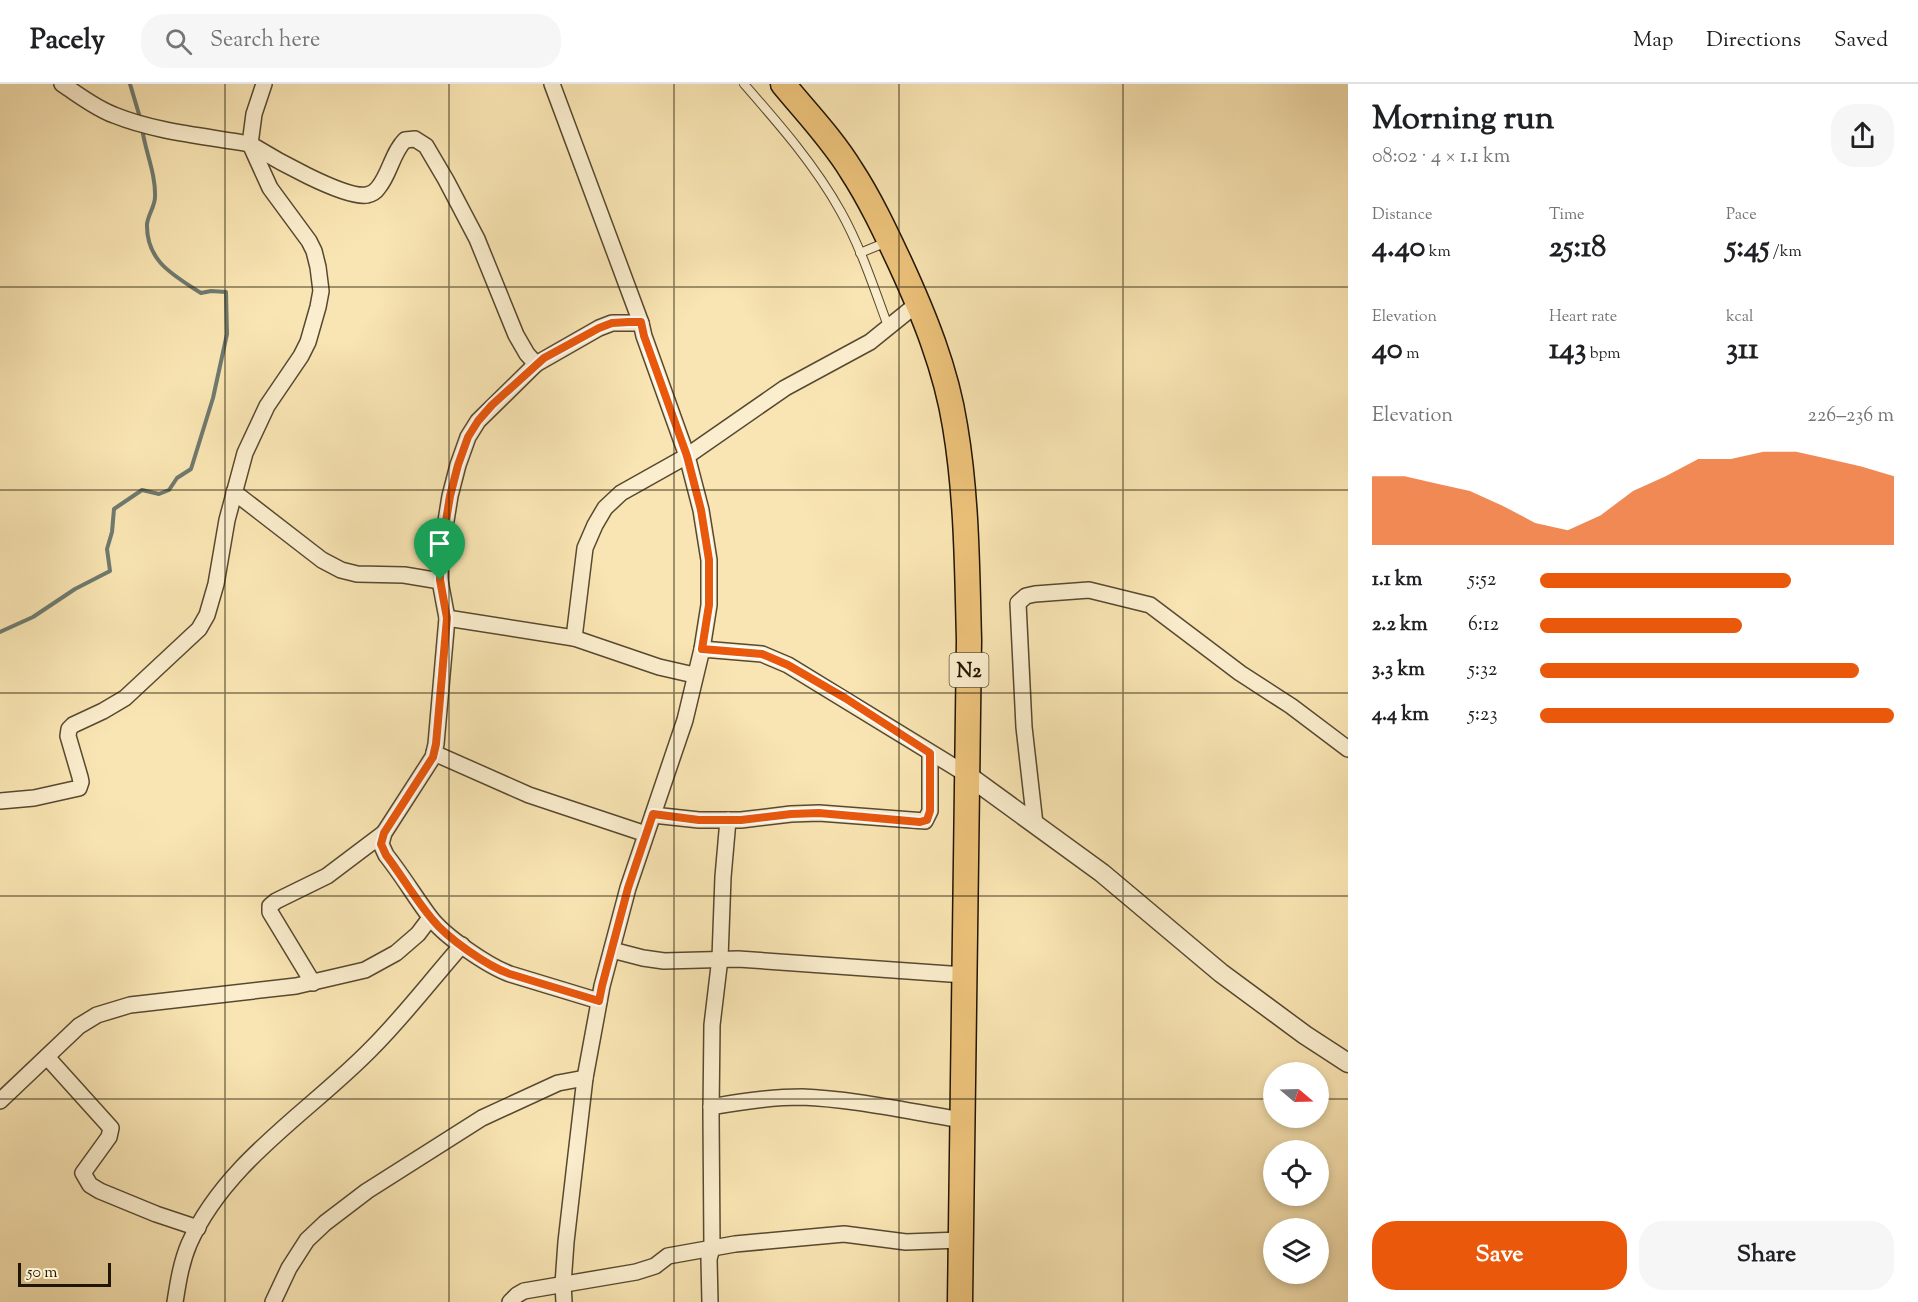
<!DOCTYPE html>
<meta charset="utf-8">
<style>
:root{--surface:#fff;--page:#f6f6f6;--text:#202124;--muted:#757577;--line:#e0e0e0;--accent:#ea580c}
body{margin:0;font-family:"Sorts Mill Goudy",serif;background:var(--page);color:var(--text);height:100vh;display:flex;flex-direction:column;font-size:22px;white-space:nowrap}
*{box-sizing:border-box;margin:0}
p{font-size:20px;color:var(--muted)}
.icon{flex:none;width:33px;height:33px;fill:none;stroke:currentColor;stroke-width:2;stroke-linecap:round;stroke-linejoin:round}
.map{position:relative;flex:1;overflow:hidden}
.side{display:flex;flex-direction:column;background:var(--surface);width:570px}
.side>*{flex:none}
.needle{width:39px;rotate:109deg}
.fabs{position:absolute;left:1263px;top:978px;display:grid;gap:12px}
.fabs a{display:grid;place-items:center;width:66px;height:66px;border-radius:50%;background:var(--surface);box-shadow:0 3px 9px #0003;font-size:30px}
.scale{position:absolute;left:18px;bottom:15px;width:93px;box-sizing:border-box;padding-left:6px;border:3px solid #211504;border-top:0;font-size:16px;line-height:21px;white-space:nowrap;color:#211504;-webkit-text-stroke:4px #fbeece;paint-order:stroke}
.pin{position:absolute;display:grid;place-items:center;width:51px;height:51px;color:#fff;margin:-62px -26px;border-radius:50% 50% 50% 0;rotate:-45deg;box-shadow:0 0 6px #0007}
.pin .icon{rotate:45deg}
.round{display:grid;place-items:center;flex:none;width:63px;height:63px;border-radius:24px;background:var(--page)}
.headline{display:flex;align-items:center;justify-content:space-between;height:102px;padding:0 24px}
h1{font-size:33px;font-weight:700;line-height:45px}
.stats{display:grid;grid-template-columns:repeat(3,1fr);gap:9px;height:102px;padding:6px 24px}
.stats div{display:grid;align-content:center}
.stats b{font-size:30px;font-weight:700}
.stats small{font-size:16px;font-weight:400}
.stats p{font-size:16px}
.chart{height:168px;padding:12px 24px}
.chart p{display:flex;justify-content:space-between}
.chart svg{width:100%;height:108px;margin-top:6px;fill:var(--accent);opacity:.7}
.action{display:flex;gap:12px;margin-top:auto;padding:12px 24px}
.action a{flex:1;height:69px;border-radius:24px;background:var(--accent);color:#fff;font-size:24px;font-weight:700;line-height:69px;text-align:center}
.action a+a{background:var(--page);color:var(--text)}
ul{padding:0 24px;list-style:none;font-size:20px}
li{display:grid;grid-template-columns:96px 72px 1fr;align-items:center;height:45px}
li i{height:15px;border-radius:8px;background:var(--accent)}
header{display:flex;align-items:center;gap:36px;box-sizing:border-box;height:84px;padding:0 30px;background:var(--surface);border-bottom:2px solid var(--line)}
header strong{font-size:28px}
nav{display:flex;gap:33px;margin-inline-start:auto;font-size:21px}
.search{width:420px;height:54px;background:var(--page);display:flex;align-items:center;gap:15px;box-sizing:border-box;padding:0 21px;border-radius:24px;color:var(--muted);font-size:22px}
main{display:flex;flex:1;min-height:0}
.map>svg:first-child{display:block}
.lines{fill:none;stroke-linecap:round;stroke-linejoin:round}
.stream{stroke:#6e7a6f;stroke-width:4}
.service-casing{stroke:#574930;stroke-width:10}
.minor-casing{stroke:#574930;stroke-width:18}
.tertiary-casing{stroke:#574930;stroke-width:21}
.trunk-casing{stroke:#211504;stroke-width:27}
.service{stroke:#fbeece;stroke-width:8}
.minor{stroke:#fbeece;stroke-width:15}
.tertiary{stroke:#fbeece;stroke-width:18}
.trunk{stroke:#ecc27a;stroke-width:24}
.route-casing{stroke:#fff;stroke-width:12}
.route{stroke:#ea580c;stroke-width:8}
.grid{fill:none;stroke:#211504;stroke-width:1.5;stroke-opacity:0.55}
.labels{text-anchor:middle;stroke-width:4.5;stroke-linejoin:round;paint-order:stroke}
.shield{fill:#fbeece;stroke:#625641;stroke-width:1.5}
.shield-label{font-size:20px;font-weight:bold;fill:#211504}
</style>
<header>
<strong>Pacely</strong>
<div class="search"><svg class="icon" aria-label="search" viewBox="0 0 24 24"><circle cx="10" cy="10" r="6"/><path d="M15 15l6 6"/></svg>Search here</div>
<nav><a>Map</a><a>Directions</a><a>Saved</a></nav>
</header>
<main>
<div class="map">
<svg width="1348" height="1218" viewBox="0 0 1348 1218">
<rect width="100%" height="100%" fill="#f9e5b3"/>
<filter id="stains"><feTurbulence type="fractalNoise" baseFrequency=".00333" numOctaves="4"/><feColorMatrix values="0 0 0 0 .2 0 0 0 0 .09 0 0 0 0 .02 0 0 0 .5 -.17"/></filter>
<radialGradient id="worn" r=".72"><stop offset=".6" stop-color="#630" stop-opacity="0"/><stop offset="1" stop-color="#630" stop-opacity=".3"/></radialGradient>
<g class="lines">
<g class="stream">
<path d="M 130,0 L 141,37"/>
<path d="M 0,548 L 33,533 L 75,505 L 110,487 L 107,465 L 112,448 L 114,425 L 142,406 L 159,410 L 169,406 L 177,394 L 191,385 L 213,314 L 227,250 L 226,208 L 211,207 L 201,209 C 173,191 146,177 147,140 C 148,131 155,122 155,113 C 156,90 145,67 142,44"/>
</g>
<defs>
<g id="service">
<path d="M 744,0 C 779,40 815,81 841,128 C 861,164 874,204 888,242"/>
<path d="M 860,169 L 887,158"/>
</g>
<g id="minor">
<path d="M 264,0 L 254,30 L 250,60 C 271,73 344,115 367,111 C 371,110 376,107 378,104 C 390,90 392,69 405,56 L 415,55 L 426,62 L 446,96 L 477,155 L 516,251 L 527,270 L 536,280 L 599,244 L 612,239 L 641,239 L 644,252 L 687,372 L 701,426 L 709,476 L 709,521 L 702,565"/>
<path d="M 552,0 L 641,239"/>
<path d="M 536,280 L 478,337 L 468,353 L 458,381 L 450,412 L 440,474 L 440,497 L 447,534 L 436,660 L 433,673 L 384,749 L 381,760 L 386,771 C 402,791 415,813 430,833 C 444,852 488,882 510,890 L 599,917"/>
<path d="M 234,408 L 322,476 L 341,486 L 357,490 L 404,491 L 440,497"/>
<path d="M 447,534 L 574,554 L 659,583 L 694,591"/>
<path d="M 574,554 L 585,464 L 595,441 L 605,424 L 621,409 L 687,372 L 785,304 L 870,258 L 917,220"/>
<path d="M 434,669 L 529,711 L 646,750"/>
<path d="M 0,717 L 34,714 L 79,704 L 81,698 L 80,693 L 68,652 L 69,645 L 73,641 L 103,627 L 125,614 L 199,545 L 207,531 L 216,500 L 227,436 L 245,369 L 267,322 L 301,272 L 308,258 L 318,223 L 321,207 L 318,183 L 314,167 L 309,157 L 270,104 L 250,60 C 205,52 156,48 114,31 C 95,24 79,11 62,0"/>
<path d="M 653,731 L 699,736 L 741,736 L 791,730 L 819,729 L 925,737 L 930,727 L 930,669"/>
<path d="M 1035,740 L 1024,643 L 1018,519 L 1026,512 L 1035,510 L 1089,506 L 1150,521 L 1240,589 L 1291,622 L 1348,665"/>
<path d="M 612,866 L 643,874 L 664,877 L 738,875 L 964,891"/>
<path d="M 313,899 L 270,828 L 270,822 L 276,817 L 327,792 L 384,749"/>
<path d="M 47,973 L 111,1044 L 109,1053 L 83,1089 L 90,1101 L 100,1107 L 156,1130 L 198,1144"/>
<path d="M 0,1017 L 79,942 L 97,931 L 130,921 L 296,902 L 365,886 L 396,869 L 418,850 L 430,834"/>
<path d="M 711,1023 C 738,1018 776,1013 802,1013 C 854,1015 911,1028 962,1036"/>
<path d="M 175,1218 C 178,1199 181,1179 189,1160 C 226,1077 311,1027 372,964 C 404,932 432,895 462,861"/>
<path d="M 273,1218 L 289,1184 L 307,1156 L 325,1139 L 367,1107 L 482,1034 L 558,999 L 585,994"/>
<path d="M 510,1218 L 517,1211 L 524,1207 L 636,1188 L 655,1182 L 668,1172 L 735,1160 L 844,1150 L 906,1158 L 960,1156"/>
<path d="M 564,1218 L 563,1200 L 566,1158 L 576,1071 L 585,994 L 602,902 L 628,804 L 685,636 L 702,565 L 762,570 L 788,581 L 966,690"/>
<path d="M 710,1218 L 709,1175 L 712,1164 L 711,1029 L 712,941 L 720,874 L 723,793 L 728,736"/>
</g>
<path id="tertiary" d="M 966,690 L 1102,789 L 1221,889 L 1305,951 L 1348,979"/>
<path id="trunk" d="M 783,0 C 806,28 832,55 851,86 C 870,115 885,147 900,179 C 924,231 946,285 955,342 C 967,413 967,485 969,556 L 960,1218"/>
</defs>
<use href="#service" class="service-casing"/>
<use href="#minor" class="minor-casing"/>
<use href="#tertiary" class="tertiary-casing"/>
<use href="#trunk" class="trunk-casing"/>
<use href="#service" class="service"/>
<use href="#minor" class="minor"/>
<use href="#tertiary" class="tertiary"/>
<use href="#trunk" class="trunk"/>
</g>
<g class="lines">
<defs>
<path id="route" d="M 629,238 L 641,238 L 644,252 L 687,372 L 701,426 L 709,476 L 709,521 L 702,565 L 762,570 L 788,581 L 845,614 L 930,669 L 930,727 L 927,736 L 920,738 L 819,729 L 791,730 L 741,736 L 699,736 L 653,730 L 628,804 L 602,902 L 599,917 L 510,890 C 487,882 447,854 432,835 C 415,815 402,792 386,771 L 381,760 L 384,749 L 433,673 L 436,660 L 447,534 L 440,496 L 440,474 L 450,412 L 458,381 L 468,353 L 478,337 L 492,321 L 544,274 L 599,244 L 612,239 Z"/>
</defs>
<use href="#route" class="route-casing"/>
<use href="#route" class="route"/>
</g>
<path class="grid" d="M 225,0 L 225,1218M 449,0 L 449,1218M 674,0 L 674,1218M 899,0 L 899,1218M 1123,0 L 1123,1218M 0,203 L 1348,203M 0,406 L 1348,406M 0,609 L 1348,609M 0,812 L 1348,812M 0,1015 L 1274,1015M 1318,1015 L 1348,1015"/>
<g class="labels">
<rect class="shield" x="949.5" y="569" width="39" height="34" rx="4.5"/>
<g class="shield-label">
<text x="969" y="593">N2</text>
</g>
</g>
<rect width="100%" height="100%" filter="url(#stains)"/>
<rect width="100%" height="100%" fill="url(#worn)"/>
</svg>
<div class="fabs">
<a><svg class="needle" viewBox="-14 -14 28 28"><path d="M0-13l5 13h-10z" fill="#e53935"/><path d="M0 13l5-13h-10z" fill="#757577"/></svg></a>
<a><svg class="icon" aria-label="locate" viewBox="0 0 24 24"><circle cx="12" cy="12" r="6"/><path d="M12 2v4M12 18v4M2 12h4M18 12h4"/></svg></a>
<a><svg class="icon" aria-label="layers" viewBox="0 0 24 24"><path d="M12 4l9 5-9 5-9-5zM3 14l9 5 9-5"/></svg></a>
</div>
<div class="scale">50 m</div>
<div class="pin" style="left:440px;top:496px;background:#1e9e55"><svg class="icon" aria-label="arrive" viewBox="0 0 24 24"><path d="M6 21V4h12l-3 4 3 4H6"/></svg></div>
</div>
<section class="side">
<div class="headline"><div><h1>Morning run</h1><p>08:02 · 4 × 1.1 km</p></div><a class="round"><svg class="icon" aria-label="share" viewBox="0 0 24 24"><path d="M12 15V3M7 8l5-5 5 5M5 13v7h14v-7"/></svg></a></div>
<div class="stats">
<div><p>Distance</p><b>4.40<small> km</small></b></div>
<div><p>Time</p><b>25:18</b></div>
<div><p>Pace</p><b>5:45<small> /km</small></b></div>
</div>
<div class="stats">
<div><p>Elevation</p><b>40<small> m</small></b></div>
<div><p>Heart rate</p><b>143<small> bpm</small></b></div>
<div><p>kcal</p><b>311</b></div>
</div>
<div class="chart"><p><span>Elevation</span>226–236 m</p>
<svg viewBox="0 0 160 44" preserveAspectRatio="none"><path d="M0 44V16L10 16L20 19L30 22L40 28L50 35L60 38L70 32L80 22L90 16L100 9L110 9L120 6L130 6L140 9L150 12L160 16V44z"/></svg>
</div>
<ul>
<li><b>1.1 km</b>5:52<i style="width:71%"></i></li>
<li><b>2.2 km</b>6:12<i style="width:57%"></i></li>
<li><b>3.3 km</b>5:32<i style="width:90%"></i></li>
<li><b>4.4 km</b>5:23<i style="width:100%"></i></li>
</ul>
<div class="action"><a>Save</a><a>Share</a></div>
</section>
</main>
